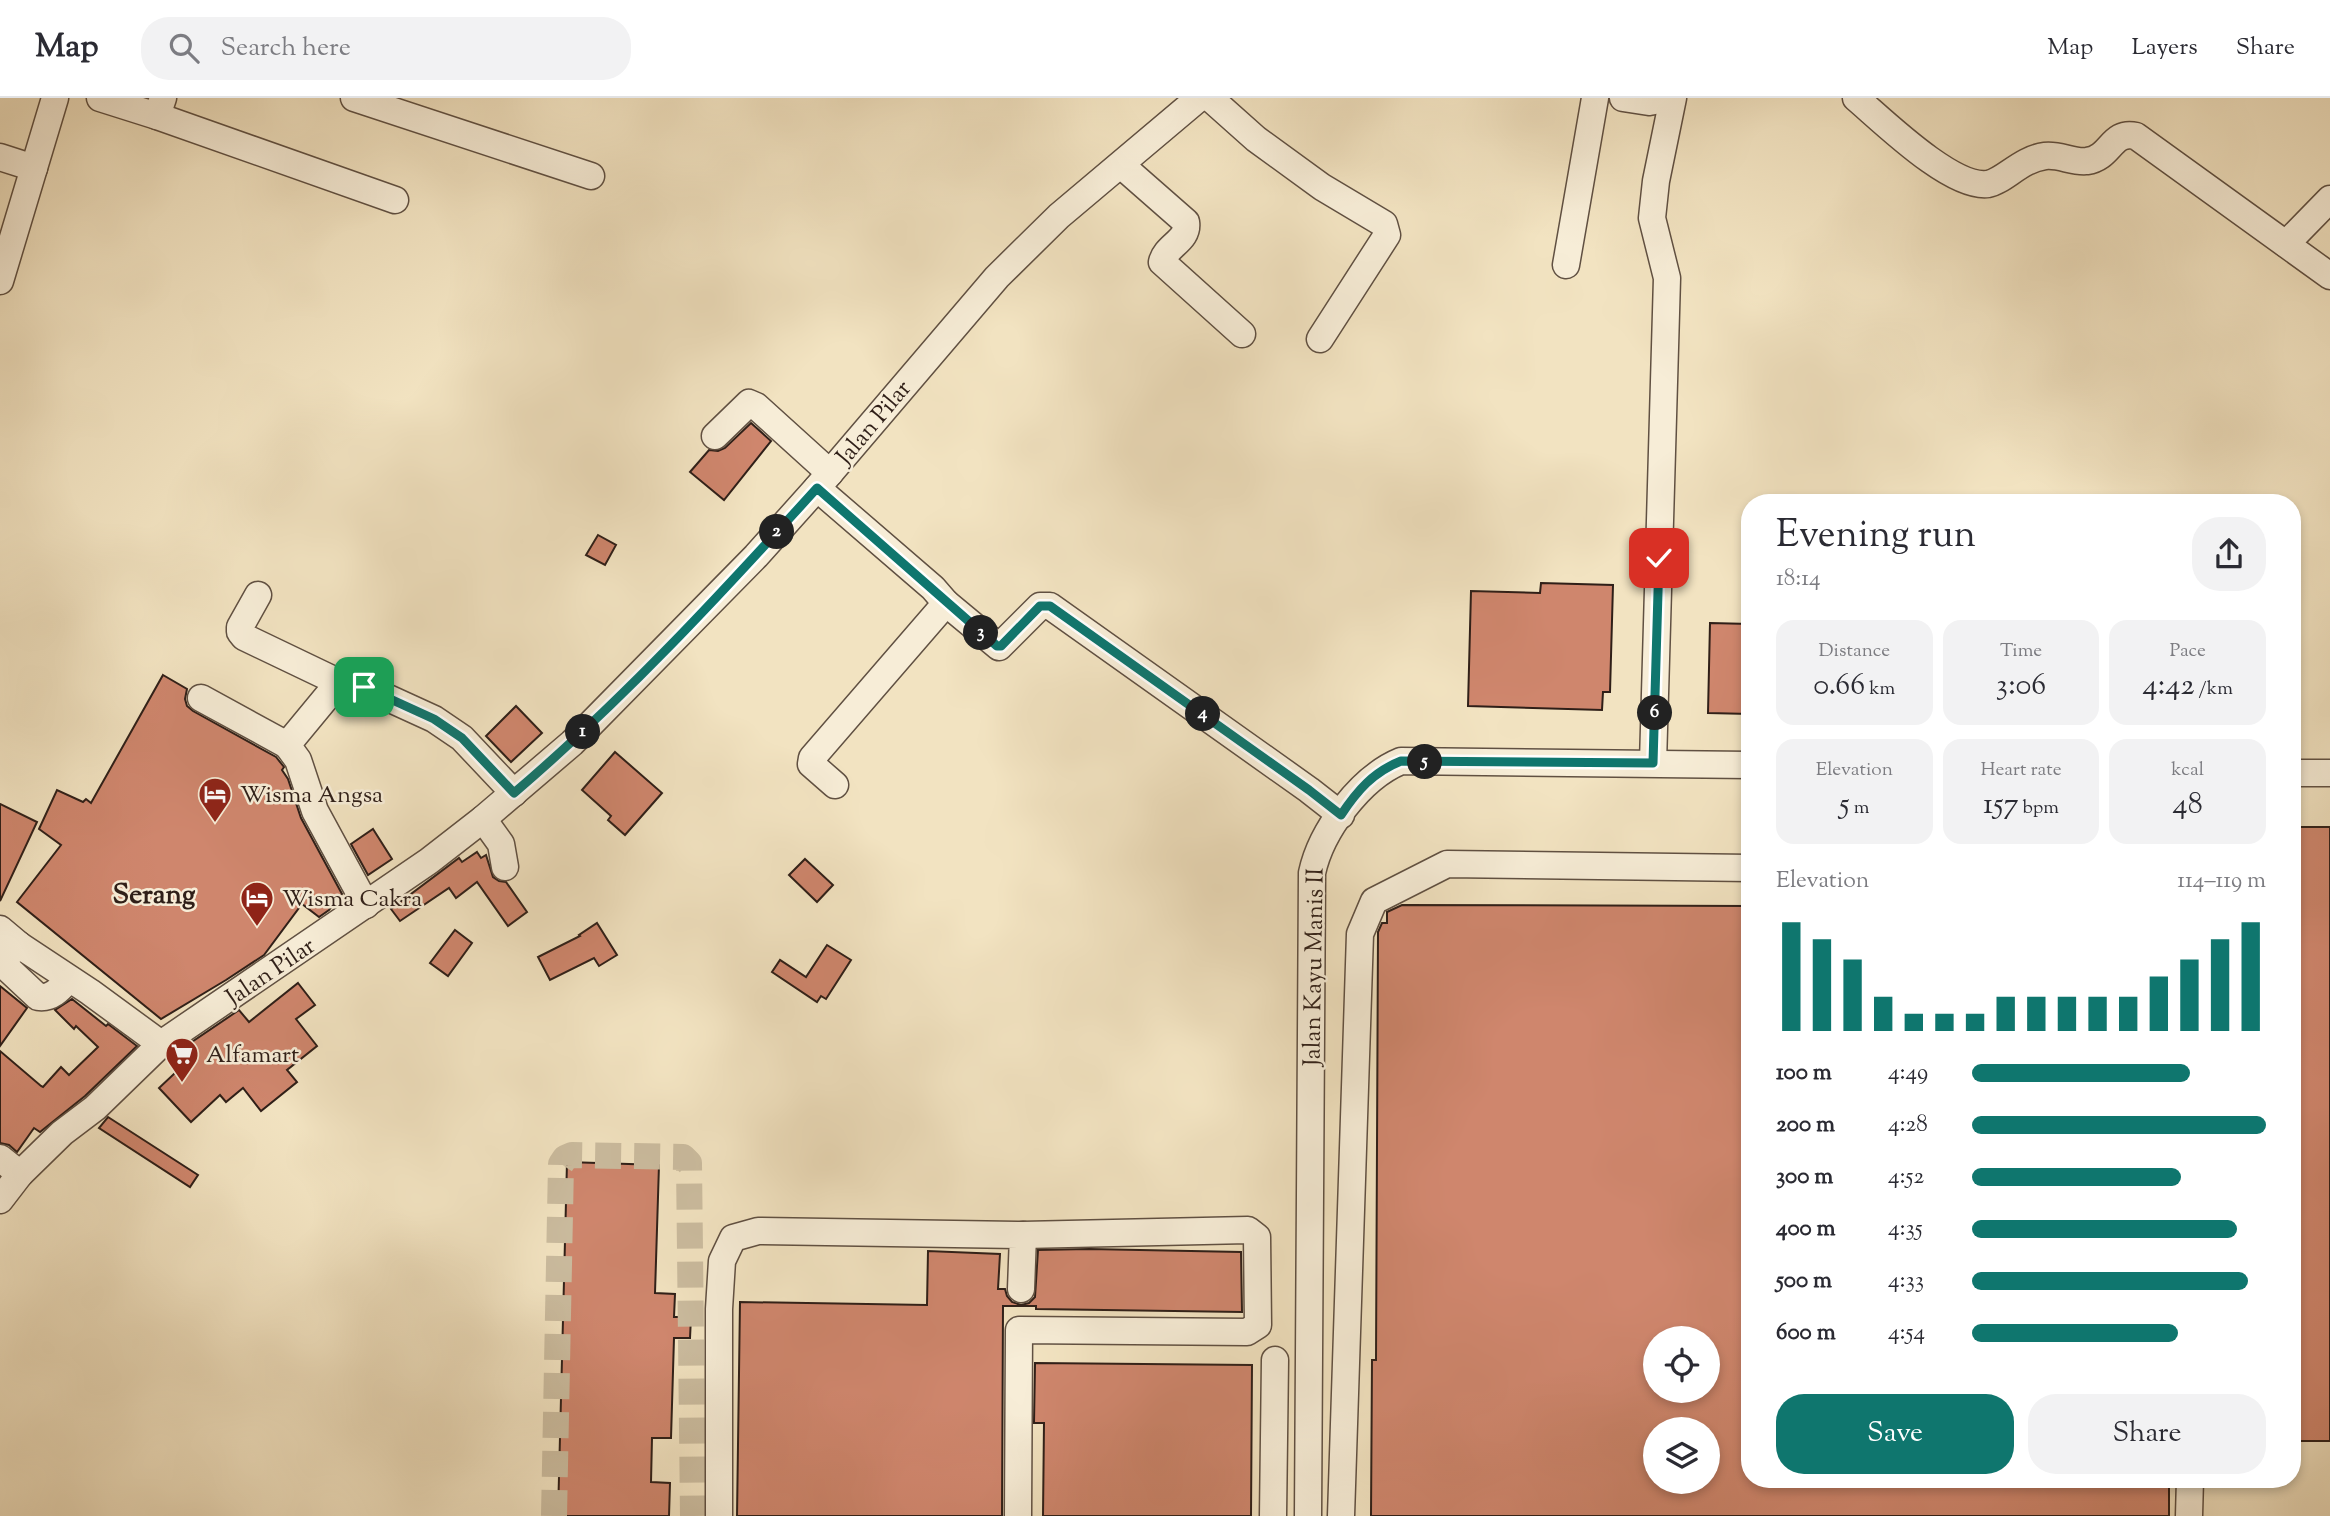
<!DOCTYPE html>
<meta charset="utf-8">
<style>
:root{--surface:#fff;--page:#f2f2f3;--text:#2b2b33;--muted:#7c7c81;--line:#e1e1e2;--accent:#0f766e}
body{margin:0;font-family:"Sorts Mill Goudy",serif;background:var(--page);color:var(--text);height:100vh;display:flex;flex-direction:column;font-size:26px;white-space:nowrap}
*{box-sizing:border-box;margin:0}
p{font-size:23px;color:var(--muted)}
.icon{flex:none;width:38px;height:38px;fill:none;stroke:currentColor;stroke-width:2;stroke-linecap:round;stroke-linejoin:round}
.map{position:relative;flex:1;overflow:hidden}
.panel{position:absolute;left:1741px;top:396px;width:560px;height:994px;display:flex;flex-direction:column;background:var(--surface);border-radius:28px;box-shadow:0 4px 10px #0003}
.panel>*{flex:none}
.controls{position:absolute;left:1643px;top:1228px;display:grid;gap:14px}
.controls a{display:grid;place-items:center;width:77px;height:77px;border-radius:50%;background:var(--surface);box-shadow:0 4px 10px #0003;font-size:35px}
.pin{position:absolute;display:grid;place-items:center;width:60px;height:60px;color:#fff;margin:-30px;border-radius:14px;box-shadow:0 4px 10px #0006}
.km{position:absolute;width:35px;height:35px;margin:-18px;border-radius:50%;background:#222;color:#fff;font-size:19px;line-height:35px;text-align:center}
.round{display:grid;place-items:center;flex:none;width:74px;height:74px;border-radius:28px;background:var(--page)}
.head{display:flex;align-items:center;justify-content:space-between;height:119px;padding:0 35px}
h1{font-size:38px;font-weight:600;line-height:52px}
.figures{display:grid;grid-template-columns:repeat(3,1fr);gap:10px;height:119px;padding:7px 35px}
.figures div{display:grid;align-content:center;border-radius:18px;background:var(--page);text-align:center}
.figures b{font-size:30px;font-weight:600}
.figures small{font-size:19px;font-weight:400}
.figures p{font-size:19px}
.chart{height:196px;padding:14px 35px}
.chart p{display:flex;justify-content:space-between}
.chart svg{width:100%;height:126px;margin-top:7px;stroke:var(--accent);stroke-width:6}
.cta{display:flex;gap:14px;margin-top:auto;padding:14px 35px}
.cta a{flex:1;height:80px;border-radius:28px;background:var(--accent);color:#fff;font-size:28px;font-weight:600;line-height:80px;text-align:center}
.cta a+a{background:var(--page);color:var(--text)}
ul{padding:0 35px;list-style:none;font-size:23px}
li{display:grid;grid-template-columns:112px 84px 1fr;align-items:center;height:52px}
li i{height:18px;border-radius:9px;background:var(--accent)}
header{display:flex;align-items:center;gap:42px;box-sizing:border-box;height:98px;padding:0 35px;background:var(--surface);border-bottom:2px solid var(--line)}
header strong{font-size:33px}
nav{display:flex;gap:38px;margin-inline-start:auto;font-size:24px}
.search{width:490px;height:63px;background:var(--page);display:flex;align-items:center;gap:18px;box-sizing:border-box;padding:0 24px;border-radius:28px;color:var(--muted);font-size:26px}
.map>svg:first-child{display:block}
.building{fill:#cf866d;stroke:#2f1f18;stroke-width:2;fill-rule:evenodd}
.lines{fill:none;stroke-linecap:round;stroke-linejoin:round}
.minor-tunnel{stroke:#cbbc9f;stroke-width:26;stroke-dasharray:26 13;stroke-linecap:butt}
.minor-casing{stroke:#605042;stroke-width:29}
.minor{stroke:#f7edd7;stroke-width:26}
.route-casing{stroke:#fff;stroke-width:14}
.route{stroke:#0f766e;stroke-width:9}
.labels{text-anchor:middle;stroke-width:5;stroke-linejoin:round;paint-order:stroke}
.street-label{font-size:24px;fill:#2f1f18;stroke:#f7edd7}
.poi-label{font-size:24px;fill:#2f1f18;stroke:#f7edd7;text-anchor:start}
.quarter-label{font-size:28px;font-weight:bold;fill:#2f1f18;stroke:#f7edd7}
</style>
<header>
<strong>Map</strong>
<div class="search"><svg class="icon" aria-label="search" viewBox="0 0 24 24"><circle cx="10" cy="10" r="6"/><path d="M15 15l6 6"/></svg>Search here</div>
<nav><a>Map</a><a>Layers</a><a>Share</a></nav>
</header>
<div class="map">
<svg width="2330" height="1418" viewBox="0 0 2330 1418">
<rect width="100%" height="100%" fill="#f2e3c1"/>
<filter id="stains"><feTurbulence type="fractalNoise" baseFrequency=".00286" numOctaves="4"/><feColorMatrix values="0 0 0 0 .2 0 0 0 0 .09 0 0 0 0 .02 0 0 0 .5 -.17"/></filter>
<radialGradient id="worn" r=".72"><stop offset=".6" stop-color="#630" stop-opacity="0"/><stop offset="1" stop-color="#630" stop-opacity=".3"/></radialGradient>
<g class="building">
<path d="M 751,325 L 771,343 L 724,402 L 690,374 L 709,352 L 718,353 L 725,350 Z"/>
<path d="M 598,437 L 616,447 L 605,467 L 586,457 Z"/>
<path d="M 1541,485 L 1613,487 L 1610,594 L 1603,594 L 1602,612 L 1468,608 L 1471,493 L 1540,495 Z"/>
<path d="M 1710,525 L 1750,526 L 1750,616 L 1708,615 Z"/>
<path d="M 163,577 L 187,591 L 185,601 L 187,608 L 193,613 L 276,659 L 284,669 L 282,672 L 288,681 L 301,720 L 342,796 L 329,812 L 319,819 L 302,806 L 264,857 L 226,882 L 161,921 L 17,804 L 61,747 L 39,731 L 57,692 L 83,704 L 86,701 L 91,705 Z"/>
<path d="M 516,608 L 542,635 L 511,664 L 486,638 Z"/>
<path d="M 615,654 L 662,695 L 625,737 L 608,722 L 611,718 L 582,692 Z"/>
<path d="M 0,706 L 37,724 L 0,803 Z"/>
<rect x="2292" y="729" width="38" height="614"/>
<path d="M 373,731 L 392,761 L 368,777 L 351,746 Z"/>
<path d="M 477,754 L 481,760 L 486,757 L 493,779 L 499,783 L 506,784 L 527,814 L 508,828 L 477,784 L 456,800 L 449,790 L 400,823 L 391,811 L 459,760 L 462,764 Z"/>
<path d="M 805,761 L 833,787 L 817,804 L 789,777 Z"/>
<path d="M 1402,807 L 1750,808 L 1750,1381 L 2169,1381 L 2169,1418 L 1371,1418 L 1372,1262 L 1376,1262 L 1378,834 L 1382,825 L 1387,825 L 1387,814 ZM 1656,1241 L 1708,1241 L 1708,1293 L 1656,1293 ZM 1656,1332 L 1708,1332 L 1708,1384 L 1656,1384 Z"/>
<path d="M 597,825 L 617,857 L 599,868 L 594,860 L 550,882 L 538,859 L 580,838 L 579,837 Z"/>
<path d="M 455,832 L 472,845 L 448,878 L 430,865 Z"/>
<path d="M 827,847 L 851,862 L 826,901 L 821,898 L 817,904 L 772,874 L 780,862 L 806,879 Z"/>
<path d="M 298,885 L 315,907 L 296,921 L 317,948 L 287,972 L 297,984 L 261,1013 L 243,990 L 226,1004 L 220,997 L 191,1024 L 159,990 L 191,960 L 183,950 L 239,912 L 249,924 Z"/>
<path d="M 0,888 L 27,910 L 0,948 Z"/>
<path d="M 72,901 L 106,928 L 108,926 L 137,948 L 85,998 L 40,1034 L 34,1030 L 17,1054 L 9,1047 L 0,1045 L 0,953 L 41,988 L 43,989 L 61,969 L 69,977 L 98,949 L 76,928 L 74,931 L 55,912 Z"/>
<path d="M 108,1019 L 198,1077 L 190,1089 L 99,1030 Z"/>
<path d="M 567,1064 L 659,1067 L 655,1195 L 675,1196 L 674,1219 L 691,1219 L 690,1240 L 674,1240 L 671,1340 L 652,1340 L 651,1384 L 670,1385 L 669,1418 L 558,1418 Z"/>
<path d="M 1089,1151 L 1241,1154 L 1242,1214 L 1036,1211 L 1036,1208 L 1003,1208 L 1002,1418 L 737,1418 L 740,1204 L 927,1207 L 928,1153 L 1000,1156 L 998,1191 L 1005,1191 L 1007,1198 L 1012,1204 L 1021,1207 L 1029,1205 L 1035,1199 L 1038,1152 Z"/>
<path d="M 1035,1265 L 1252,1267 L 1251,1418 L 1043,1418 L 1044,1325 L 1034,1325 Z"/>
</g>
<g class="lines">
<path class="minor-tunnel" d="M 554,1418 L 561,1066 L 565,1060 L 572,1057 L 683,1059 L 689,1065 L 693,1418"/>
<defs>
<g id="minor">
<path d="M 100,0 L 157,18 L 163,0"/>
<path d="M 354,0 L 591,78"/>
<path d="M 1210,0 L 1256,41 L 1322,89 L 1384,126 L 1387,137 L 1320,241"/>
<path d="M 1623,0 L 1649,4 L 1671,0"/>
<path d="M 1856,0 C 1883,23 1952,91 1988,86 C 2004,83 2021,61 2045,58 C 2059,56 2074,65 2087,63 C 2111,60 2111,32 2136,38 L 2330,178"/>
<path d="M 157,18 L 395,102"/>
<path d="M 0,59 L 34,70"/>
<path d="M 1121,67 L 1186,124 C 1189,143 1166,147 1162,164 L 1242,236"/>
<path d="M 2286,146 L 2330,101"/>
<path d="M 1566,167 L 1595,0"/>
<path d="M 0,183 L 55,0"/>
<path d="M 715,338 L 749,305 L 756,308 L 830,375"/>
<path d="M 817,390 L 933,490 L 946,505 L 812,660 L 811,666 L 835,687"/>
<path d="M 258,497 L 240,529 L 240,534 L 244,539 L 336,583 L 364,589 L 434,621 L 462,640 L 514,695"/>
<path d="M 946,505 L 999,549 L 1040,508 L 1050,508 L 1309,692 L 1341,717"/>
<path d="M 336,583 L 330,595 L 287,647 L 298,662 L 315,713 L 366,807"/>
<path d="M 201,600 L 287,647"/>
<path d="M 1653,665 L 1667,180 L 1652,120 L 1656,83 L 1673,0"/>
<path d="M 2292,675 L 2330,675"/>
<path d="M 483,721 L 501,746 L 505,769"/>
<path d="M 0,831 L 19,847 L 90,894 L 161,946"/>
<path d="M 19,847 L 8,857 L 5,868 L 38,899 C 52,901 60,891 69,881"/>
<path d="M 0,1060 L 20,1076"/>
<path d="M 0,1102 L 20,1076 L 62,1035 L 95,1010 L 161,946 L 429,763 L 483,721 L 572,645 L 756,458 L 817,390 L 997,179 L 1059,118 L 1199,0"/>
<path d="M 719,1418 L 719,1211 L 722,1163 L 733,1140 L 758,1133 L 1023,1137 L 1021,1191"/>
<path d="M 1018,1418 L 1019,1232 L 1247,1234 L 1258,1227 L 1257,1139 L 1248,1132 L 1023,1137"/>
<path d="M 1273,1418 L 1275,1262"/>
<path d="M 1308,1418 L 1312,775 C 1321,733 1360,680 1401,663 L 1750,667"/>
<path d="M 1341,1418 L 1360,836 L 1374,803 L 1447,766 L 1750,770"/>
<path d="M 2189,1418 L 2190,1381"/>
</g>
</defs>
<use href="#minor" class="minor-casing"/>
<use href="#minor" class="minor"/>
</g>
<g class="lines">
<defs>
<path id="route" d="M 364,589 L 434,621 L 462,640 L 514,695 C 623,602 721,496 817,390 L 997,548 L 1001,548 L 1040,508 L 1050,508 L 1309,692 L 1341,717 C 1357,693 1373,674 1401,663 L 1653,665 L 1659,460"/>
</defs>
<use href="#route" class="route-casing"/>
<use href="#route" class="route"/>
</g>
<defs>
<symbol id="hotel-pin" viewBox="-11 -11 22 30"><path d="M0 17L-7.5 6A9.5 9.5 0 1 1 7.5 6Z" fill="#8f2418" stroke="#f7edd7"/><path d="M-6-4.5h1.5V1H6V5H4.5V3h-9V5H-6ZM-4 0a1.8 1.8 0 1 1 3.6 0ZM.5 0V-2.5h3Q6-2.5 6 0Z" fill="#fff"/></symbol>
<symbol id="supermarket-pin" viewBox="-11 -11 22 30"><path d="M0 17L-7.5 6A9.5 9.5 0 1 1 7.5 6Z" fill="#8f2418" stroke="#f7edd7"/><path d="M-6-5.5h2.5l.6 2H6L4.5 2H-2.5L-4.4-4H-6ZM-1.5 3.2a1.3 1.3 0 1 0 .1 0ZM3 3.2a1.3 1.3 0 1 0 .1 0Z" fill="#fff"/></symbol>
</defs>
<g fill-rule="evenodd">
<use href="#hotel-pin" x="196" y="677" width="38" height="52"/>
<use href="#hotel-pin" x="238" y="781" width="38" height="52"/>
<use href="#supermarket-pin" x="163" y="937" width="38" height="52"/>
</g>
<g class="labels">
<g class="street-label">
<text transform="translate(873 324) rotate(-50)" y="8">Jalan Pilar</text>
<text transform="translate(1313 869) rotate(-89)" y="8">Jalan Kayu Manis II</text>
<text transform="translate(270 873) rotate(-34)" y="8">Jalan Pilar</text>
</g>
<g class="poi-label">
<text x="240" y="704">Wisma Angsa</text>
<text x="282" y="808">Wisma Cakra</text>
<text x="206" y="964">Alfamart</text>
</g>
<g class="quarter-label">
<text x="154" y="805">Serang</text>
</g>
</g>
<rect width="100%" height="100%" filter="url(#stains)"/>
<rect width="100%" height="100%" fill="url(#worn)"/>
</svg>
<div class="controls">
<a><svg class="icon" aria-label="locate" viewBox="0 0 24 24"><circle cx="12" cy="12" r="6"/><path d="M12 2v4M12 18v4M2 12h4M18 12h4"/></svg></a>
<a><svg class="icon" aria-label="layers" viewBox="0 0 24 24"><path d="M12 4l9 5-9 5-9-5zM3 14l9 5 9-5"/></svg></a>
</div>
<div class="pin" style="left:364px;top:589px;background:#1e9e55"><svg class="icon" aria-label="arrive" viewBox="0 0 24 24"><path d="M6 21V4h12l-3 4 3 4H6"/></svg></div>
<div class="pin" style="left:1659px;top:460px;background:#d93025"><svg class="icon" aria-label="check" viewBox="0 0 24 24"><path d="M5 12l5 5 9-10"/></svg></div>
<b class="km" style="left:583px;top:634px">1</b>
<b class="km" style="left:777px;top:434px">2</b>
<b class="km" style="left:981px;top:535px">3</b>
<b class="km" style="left:1203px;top:616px">4</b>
<b class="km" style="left:1425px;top:664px">5</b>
<b class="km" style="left:1655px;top:615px">6</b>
<section class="panel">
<div class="head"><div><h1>Evening run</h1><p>18:14</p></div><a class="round"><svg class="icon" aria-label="share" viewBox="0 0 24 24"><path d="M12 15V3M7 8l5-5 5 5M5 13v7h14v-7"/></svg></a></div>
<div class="figures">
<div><p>Distance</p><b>0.66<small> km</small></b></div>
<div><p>Time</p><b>3:06</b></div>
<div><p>Pace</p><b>4:42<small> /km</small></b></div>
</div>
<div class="figures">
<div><p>Elevation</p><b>5<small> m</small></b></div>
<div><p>Heart rate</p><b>157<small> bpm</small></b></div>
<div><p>kcal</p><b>48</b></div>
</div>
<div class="chart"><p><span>Elevation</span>114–119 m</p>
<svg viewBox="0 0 160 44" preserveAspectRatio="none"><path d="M5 44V6M15 44V12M25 44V19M35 44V32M45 44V38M55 44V38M65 44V38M75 44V32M85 44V32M95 44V32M105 44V32M115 44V32M125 44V25M135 44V19M145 44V12M155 44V6"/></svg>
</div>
<ul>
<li><b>100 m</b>4:49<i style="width:74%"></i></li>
<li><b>200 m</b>4:28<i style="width:100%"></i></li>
<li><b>300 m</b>4:52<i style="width:71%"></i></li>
<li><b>400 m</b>4:35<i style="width:90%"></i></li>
<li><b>500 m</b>4:33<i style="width:94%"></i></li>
<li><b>600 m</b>4:54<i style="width:70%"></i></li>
</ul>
<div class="cta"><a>Save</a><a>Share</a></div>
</section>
</div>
